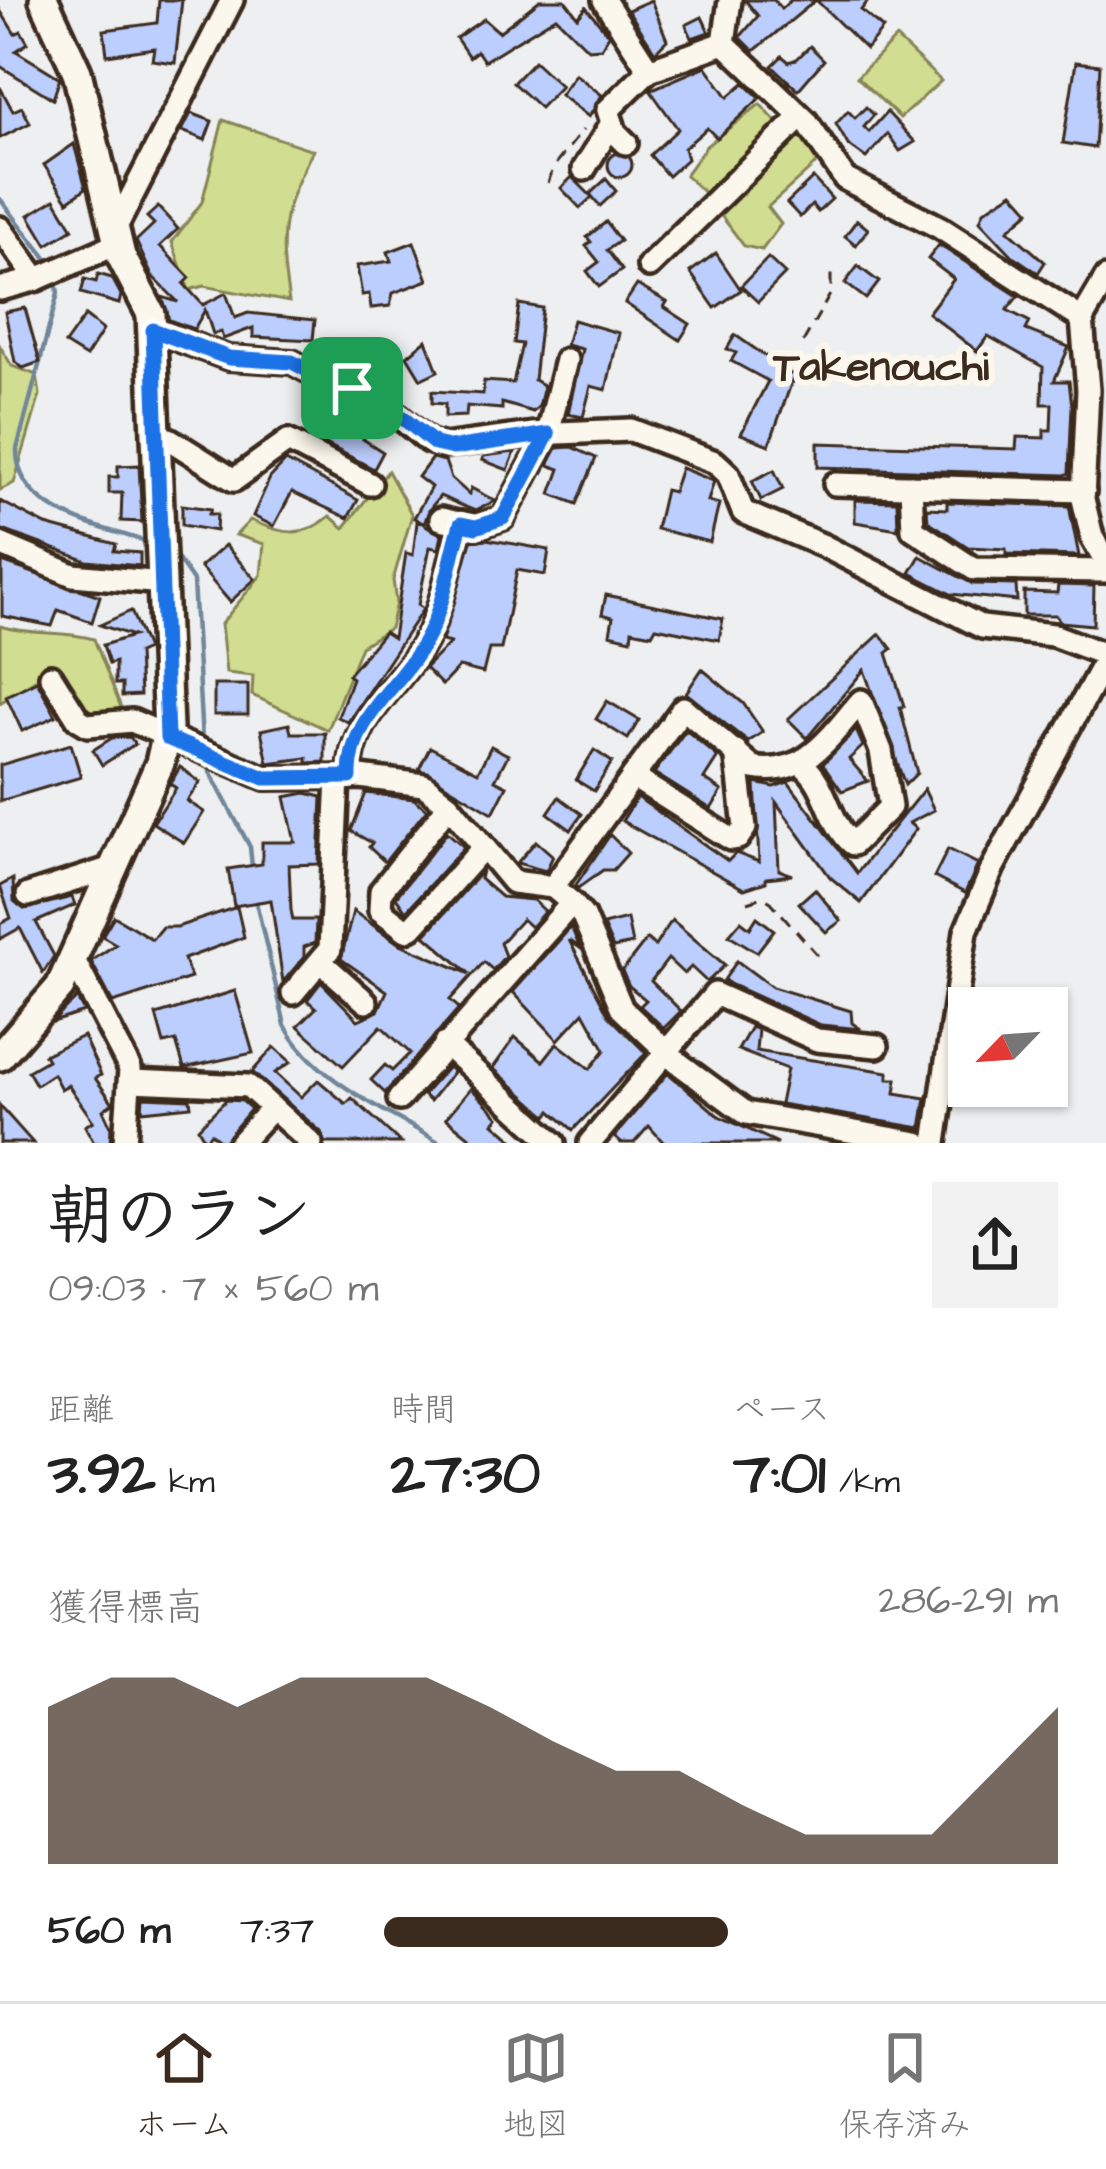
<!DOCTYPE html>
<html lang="ja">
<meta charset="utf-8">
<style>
:root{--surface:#fff;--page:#f2f2f2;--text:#222;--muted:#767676;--line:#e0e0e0;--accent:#3b2a1e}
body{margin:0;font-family:"Architects Daughter","Klee One",sans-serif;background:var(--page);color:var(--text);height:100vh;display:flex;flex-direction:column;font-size:45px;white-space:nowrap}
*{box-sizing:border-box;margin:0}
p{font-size:39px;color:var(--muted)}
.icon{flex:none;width:66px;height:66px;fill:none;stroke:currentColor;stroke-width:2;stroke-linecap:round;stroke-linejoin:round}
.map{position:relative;height:1143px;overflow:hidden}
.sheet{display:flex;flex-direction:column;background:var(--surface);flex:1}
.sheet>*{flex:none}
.needle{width:78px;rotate:245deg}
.fabs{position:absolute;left:948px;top:987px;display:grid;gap:24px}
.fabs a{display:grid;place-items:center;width:120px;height:120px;border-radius:0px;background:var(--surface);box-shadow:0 3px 9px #0004;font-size:60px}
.pin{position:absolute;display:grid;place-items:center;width:102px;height:102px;color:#fff;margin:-51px;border-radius:24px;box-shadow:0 6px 18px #0006}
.round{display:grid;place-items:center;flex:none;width:126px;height:126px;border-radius:0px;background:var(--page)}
.overview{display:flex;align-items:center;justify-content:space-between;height:204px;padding:0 48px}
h1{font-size:66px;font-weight:800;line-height:90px}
.figures{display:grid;grid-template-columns:repeat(3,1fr);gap:18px;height:204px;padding:12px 48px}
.figures div{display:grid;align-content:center}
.figures b{font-size:60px;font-weight:800}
.figures small{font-size:33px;font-weight:400}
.figures p{font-size:33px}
.chart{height:336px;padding:24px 48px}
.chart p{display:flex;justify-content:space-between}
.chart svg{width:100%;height:216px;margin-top:12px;fill:var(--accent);opacity:.7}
ul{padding:0 48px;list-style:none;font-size:39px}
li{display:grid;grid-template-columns:192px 144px 1fr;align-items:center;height:90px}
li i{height:30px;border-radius:15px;background:var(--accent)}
.tabs{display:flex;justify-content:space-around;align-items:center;height:168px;border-top:3px solid var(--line);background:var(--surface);font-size:33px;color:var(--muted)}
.tabs a{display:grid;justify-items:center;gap:6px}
.tabs .selected{color:var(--accent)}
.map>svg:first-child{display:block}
.green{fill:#d1dd90;stroke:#868457;stroke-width:3}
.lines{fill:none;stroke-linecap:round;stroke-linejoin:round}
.stream{stroke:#6f869a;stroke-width:4.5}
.building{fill:#bccefe;stroke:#3b2a1e;stroke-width:3}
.minor-casing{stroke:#3b2a1e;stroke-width:30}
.tertiary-casing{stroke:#3b2a1e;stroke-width:36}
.path{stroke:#3b2a1e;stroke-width:3;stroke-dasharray:12 9;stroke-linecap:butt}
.minor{stroke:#fbf7ec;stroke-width:21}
.tertiary{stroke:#fbf7ec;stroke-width:27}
.route-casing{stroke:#fff;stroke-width:24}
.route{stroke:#1a73e8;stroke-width:15}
.labels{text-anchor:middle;stroke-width:12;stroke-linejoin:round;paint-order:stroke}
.quarter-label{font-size:42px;font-weight:bold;fill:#3b2a1e;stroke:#fbf7ec}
</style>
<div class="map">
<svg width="1106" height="1143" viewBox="0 0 1106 1143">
<rect width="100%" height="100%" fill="#eeeff0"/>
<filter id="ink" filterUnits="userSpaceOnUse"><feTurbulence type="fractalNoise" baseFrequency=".00833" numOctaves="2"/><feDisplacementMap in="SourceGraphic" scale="24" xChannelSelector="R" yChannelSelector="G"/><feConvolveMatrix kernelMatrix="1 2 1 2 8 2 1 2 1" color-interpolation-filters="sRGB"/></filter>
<g filter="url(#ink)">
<g class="green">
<path d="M 896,38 L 941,81 L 900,118 L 857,77 Z"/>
<path d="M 760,104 L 780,126 L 710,198 L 685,175 L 706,146 Z"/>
<path d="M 223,120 L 313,150 C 281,213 278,233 289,302 L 204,286 L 189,290 L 172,242 L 202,202 Z"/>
<path d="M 801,128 L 819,161 L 768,207 L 781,224 L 762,250 L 744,246 L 720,214 L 721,206 Z"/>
<path d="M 0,346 L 12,366 L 37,375 L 40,395 L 14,483 L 0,490 Z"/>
<path d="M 388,471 L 412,515 L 393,580 L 396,603 L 390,628 L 361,646 L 328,730 L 252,695 L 253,676 L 226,673 L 221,624 L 261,575 L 264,544 L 236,535 L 250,520 C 282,534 303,539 330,516 L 344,528 Z"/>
<path d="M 0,626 C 33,636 61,630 94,639 L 124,715 L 88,720 L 53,668 L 0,703 Z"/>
</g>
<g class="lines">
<g class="stream">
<path d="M 0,199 L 53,267"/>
<path d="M 55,278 L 58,293 L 17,449 C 16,515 100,525 150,543"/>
<path d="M 172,551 L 193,581 L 202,741"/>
<path d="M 203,759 L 250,847 L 252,867"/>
<path d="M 256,902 L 285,1025 C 313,1080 390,1112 440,1143"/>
</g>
</g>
<g class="building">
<path d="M 159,0 L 182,0 L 175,63 L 152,60 L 154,48 L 107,55 L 104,30 L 157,23 Z"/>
<path d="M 540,0 L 565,0 L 578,17 L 586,7 L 609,35 L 601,48 L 588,49 L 556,17 L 484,61 L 477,51 L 469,57 L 456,38 L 484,19 L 499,32 Z"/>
<path d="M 651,0 L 667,40 L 655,52 L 628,10 Z"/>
<path d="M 745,0 L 774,0 L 781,9 L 791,0 L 869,0 L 861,10 L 883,29 L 866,49 L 816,0 L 754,51 L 740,37 L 758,16 Z"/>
<path d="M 0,10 L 15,34 L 21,31 L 28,43 L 16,51 L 60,78 L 53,99 L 0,66 Z"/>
<path d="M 702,17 L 709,32 L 692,38 L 686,25 Z"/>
<path d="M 810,46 L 824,60 L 798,90 L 772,66 L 782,56 L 789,62 L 797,59 Z"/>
<path d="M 534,61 L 561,86 L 540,108 L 513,83 Z"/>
<path d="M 1076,62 L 1100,65 L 1095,148 L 1063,143 Z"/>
<path d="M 706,66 L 728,97 L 744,83 L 760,98 L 717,138 L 707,128 L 684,148 L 687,159 L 668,176 L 650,155 L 678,129 L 650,90 Z"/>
<path d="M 575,74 L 602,95 L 589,117 L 560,95 Z"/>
<path d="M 0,87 L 13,111 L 22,107 L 30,123 L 0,138 Z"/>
<path d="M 866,107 L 874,115 L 864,127 L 869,132 L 887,112 L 915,142 L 900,151 L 888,134 L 866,158 L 848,145 L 836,124 L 848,111 L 855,118 Z"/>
<path d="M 191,113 L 212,121 L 205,140 L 182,131 Z"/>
<path d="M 74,144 L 86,188 L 68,201 L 44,165 Z"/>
<circle cx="620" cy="165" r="12"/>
<path d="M 572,177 L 592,197 L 580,208 L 561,188 Z"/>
<path d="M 813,178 L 832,199 L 818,212 L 812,205 L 800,217 L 787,203 Z"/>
<path d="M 606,179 L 616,191 L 600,206 L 590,194 Z"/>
<path d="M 1013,192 L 1030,211 L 1008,230 L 1045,262 L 1038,273 L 1013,256 L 980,221 L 984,211 Z"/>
<path d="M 55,199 L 73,229 L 47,245 L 29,215 Z"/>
<path d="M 158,207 L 178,229 L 160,246 L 190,278 L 184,284 L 203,305 L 226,293 L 235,318 L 248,313 L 315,320 L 313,340 L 253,337 L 253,328 L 223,339 L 221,332 L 213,334 L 205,310 L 194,329 L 169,320 L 162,297 L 178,302 L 152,276 L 136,241 L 154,224 L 147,217 Z"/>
<path d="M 857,220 L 868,229 L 856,245 L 845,236 Z"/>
<path d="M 606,222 L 620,241 L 607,250 L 622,270 L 599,287 L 587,271 L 599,262 L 586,246 L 591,242 L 587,237 Z"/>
<path d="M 414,242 L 428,280 L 393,293 L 390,306 L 371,308 L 369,294 L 362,295 L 357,266 L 391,261 L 388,252 Z"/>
<path d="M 939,245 L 1018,296 L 1007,310 L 1030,322 L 1026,330 L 1069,347 L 1054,381 L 1069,381 L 1072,406 L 1069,473 L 1065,475 L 818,467 L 818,443 L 1016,449 L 1017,437 L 1044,438 L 1044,430 L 1051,430 L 1052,404 L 1042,404 L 1043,367 L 988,336 L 977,351 L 928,313 L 954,279 L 928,259 Z"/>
<path d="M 716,253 L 741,290 L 715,308 L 690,272 Z"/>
<path d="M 768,258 L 785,274 L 758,302 L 741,286 Z"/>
<path d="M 858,266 L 879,282 L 866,299 L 845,283 Z"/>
<path d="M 98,274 L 112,278 L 121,295 L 119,304 L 81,293 L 85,279 L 96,282 Z"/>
<path d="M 637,285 L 667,302 L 664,307 L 690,324 L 680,340 L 625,303 Z"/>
<path d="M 519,304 L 542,308 L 534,380 L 544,386 L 539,406 L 533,412 L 502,403 L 502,409 L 467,406 L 466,416 L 445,417 L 445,404 L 432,403 L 432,391 L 483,394 L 484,381 L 513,383 L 522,344 L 514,343 Z"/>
<path d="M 25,308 L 40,362 L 23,368 L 15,362 L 5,312 Z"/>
<path d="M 85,316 L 103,330 L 86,357 L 65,344 Z"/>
<path d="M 573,320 L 619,333 L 606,390 L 591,386 L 583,417 L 568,414 L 582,349 L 566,345 Z"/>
<path d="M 735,335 L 794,376 L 769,445 L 741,434 L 768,381 L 731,361 L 736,353 L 727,349 Z"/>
<path d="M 426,340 L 438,371 L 421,379 L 407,356 Z"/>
<path d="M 337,403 L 361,404 L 376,417 L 363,439 L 383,452 L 374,469 L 324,443 L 343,407 Z"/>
<path d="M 572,447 L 596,458 L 577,504 L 551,494 L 560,469 L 548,465 L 557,448 Z"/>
<path d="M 515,452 L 508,470 L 482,460 L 484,456 Z"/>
<path d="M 432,458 L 445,461 L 451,478 L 469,494 L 471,488 L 495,501 L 475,511 L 440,496 L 429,510 L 424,524 L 442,535 L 439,549 L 430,547 L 418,605 L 423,609 L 348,722 L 338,717 L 352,678 L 348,675 L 384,632 L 393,638 L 406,553 L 413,555 L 417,522 L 423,523 L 414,518 L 431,487 L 418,477 Z"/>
<path d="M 286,461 L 358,500 L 348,518 L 292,492 L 274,526 L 253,516 L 270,478 Z"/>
<path d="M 139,465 L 142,522 L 121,521 L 122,493 L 109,493 L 109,477 L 118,477 L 118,466 Z"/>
<path d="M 681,468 L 714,481 L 708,501 L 719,504 L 710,542 L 656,529 L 665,490 L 673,492 Z"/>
<path d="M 774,470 L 783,489 L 761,500 L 752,481 Z"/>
<path d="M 855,500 L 897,501 L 898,529 L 855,522 Z"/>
<path d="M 0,501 L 46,525 L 116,544 L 114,551 L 140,553 L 140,566 L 87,561 L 0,529 Z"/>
<path d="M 947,502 L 1069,506 L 1079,556 L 1006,554 L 1006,549 L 968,547 L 928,521 L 927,508 L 947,509 Z"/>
<path d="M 182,505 L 211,509 L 209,514 L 217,514 L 216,531 L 182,525 Z"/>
<path d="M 486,539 L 549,550 L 545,575 L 517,570 L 501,649 L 489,649 L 483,673 L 459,667 L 442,685 L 425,668 L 450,643 L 442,641 L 471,541 Z"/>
<path d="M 225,545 L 255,579 L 230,602 L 200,567 Z"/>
<path d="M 920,556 L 973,584 L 1016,585 L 1017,601 L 951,594 L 910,573 Z"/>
<path d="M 2,562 L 100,596 L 92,622 L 58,610 L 52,626 L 2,616 Z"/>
<path d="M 1058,585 L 1094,586 L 1093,625 L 1061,622 L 1055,615 L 1024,615 L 1024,592 L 1057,593 Z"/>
<path d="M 606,595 L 723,619 L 719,640 L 656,627 L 652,634 L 632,630 L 631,639 L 610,634 L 613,617 L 602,614 Z"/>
<path d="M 131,611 L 147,649 L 138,653 L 140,695 L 122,696 L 122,684 L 115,684 L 115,662 L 109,664 L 103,645 L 133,636 L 100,625 Z"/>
<path d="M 880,634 L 892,649 L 887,653 L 904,706 L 900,707 L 917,773 L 905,785 L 864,670 L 807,738 L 788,719 Z"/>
<path d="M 702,669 L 743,703 L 763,732 L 748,742 L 686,693 Z"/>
<path d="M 37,681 L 56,716 L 22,731 L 6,696 Z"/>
<rect x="214" y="685" width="34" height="30"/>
<path d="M 607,701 L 639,720 L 628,739 L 596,719 Z"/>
<path d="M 289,724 L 291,733 L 325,733 L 325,762 L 307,763 L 307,758 L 268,763 L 261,730 Z"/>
<path d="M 686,730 L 718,757 L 704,779 L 722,791 L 711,809 L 654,773 Z"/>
<path d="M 856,730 L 863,746 L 849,759 L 868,781 L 842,791 L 823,764 Z"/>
<path d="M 130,737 L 135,744 L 102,765 L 93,750 L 112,738 Z"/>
<path d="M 71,744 L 81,777 L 0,801 L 0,765 Z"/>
<path d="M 491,746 L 508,755 L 495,780 L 507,786 L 493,813 L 419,769 L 430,747 L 478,772 Z"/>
<path d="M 594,750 L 612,762 L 594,791 L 576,780 Z"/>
<path d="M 180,767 L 200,782 L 187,801 L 204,812 L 184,843 L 153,823 L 176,788 L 170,784 Z"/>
<path d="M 788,782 L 857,873 L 924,789 L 934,810 L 909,823 L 916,829 L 861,903 L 830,877 L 776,802 L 779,870 L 792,875 L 766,878 L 766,882 L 744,889 L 622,821 L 637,797 L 728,861 L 736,853 L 759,862 L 755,783 L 774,787 Z"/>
<path d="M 306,793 L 322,797 L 319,864 L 289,865 L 291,910 L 293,920 L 316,920 L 315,943 L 304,947 L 304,957 L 283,982 L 271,900 L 234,906 L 228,869 L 262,864 L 262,842 L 295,842 L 285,797 Z"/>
<path d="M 366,793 L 414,799 L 427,809 L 385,862 L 369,847 L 372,843 L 351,831 Z"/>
<path d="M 559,797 L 582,814 L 571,830 L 548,813 Z"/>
<path d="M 447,832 L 464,847 L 406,911 L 396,897 Z"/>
<path d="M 610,835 L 628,853 L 613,870 L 603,870 L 578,888 L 575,886 Z"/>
<path d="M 536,841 L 553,856 L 546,871 L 517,863 Z"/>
<path d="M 948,849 L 978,864 L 965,893 L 934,877 Z"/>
<path d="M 482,871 L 480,879 L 501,897 L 533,900 L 545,911 L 531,927 L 522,919 L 500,943 L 505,956 L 493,970 L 484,962 L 450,1000 L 459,1008 L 385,1093 L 371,1080 L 385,1065 L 392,1071 L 410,1053 L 381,1026 L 343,1066 L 298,1026 L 316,1008 L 307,1000 L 321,982 L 358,1020 L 378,1011 L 387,991 L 341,959 L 353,911 L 398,943 L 470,974 L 425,935 Z"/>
<path d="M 13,879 L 14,901 L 24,909 L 72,897 L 75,905 L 36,922 L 54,956 L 43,973 L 20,928 L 0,939 L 0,924 L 11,918 L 0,886 Z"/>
<path d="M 815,889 L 841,921 L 826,932 L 799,903 Z"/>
<path d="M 237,907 L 244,937 L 184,959 L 191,978 L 113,1003 L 91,961 L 116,944 L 102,936 L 114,916 L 152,939 L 162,927 L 177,927 Z"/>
<path d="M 757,917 L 774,930 L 757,952 L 729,935 L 741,921 L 750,928 Z"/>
<path d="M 627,919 L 632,944 L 613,948 L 603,925 Z"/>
<path d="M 672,920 L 725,965 L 707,982 L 691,967 L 684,974 L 668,959 L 651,981 L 681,1011 L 664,1028 L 640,1006 L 646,1000 L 629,986 L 622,971 L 647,939 L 655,946 Z"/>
<path d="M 571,927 L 580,948 L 569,940 L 609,1016 L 646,1053 L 573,1130 L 551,1111 L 547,1116 L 493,1068 L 515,1037 L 543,1061 L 557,1043 L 590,1069 L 605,1050 L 584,1012 L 558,1040 L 513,992 Z"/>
<path d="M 737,961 L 772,987 L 851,1011 L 852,1023 L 861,1029 L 821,1025 L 730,984 L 724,980 Z"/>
<path d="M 235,991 L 253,1053 L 184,1068 L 176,1041 L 164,1044 L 156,1015 Z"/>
<path d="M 77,998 L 84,1012 L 53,1022 L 66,1008 Z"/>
<path d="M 751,1027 L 758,1030 L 756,1051 L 888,1072 L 888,1079 L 897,1079 L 895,1093 L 926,1098 L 921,1128 L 780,1104 L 787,1069 L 738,1050 Z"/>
<path d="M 83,1036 L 101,1075 L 95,1078 L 113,1103 L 103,1110 L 111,1127 L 110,1143 L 94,1143 L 85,1126 L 93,1121 L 68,1085 L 61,1089 L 53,1074 L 36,1085 L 28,1071 L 47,1060 L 44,1055 Z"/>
<path d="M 274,1047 L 291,1062 L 275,1073 L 301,1097 L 318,1080 L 346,1104 L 352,1098 L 401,1143 L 326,1143 L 321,1132 L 252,1072 Z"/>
<path d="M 448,1067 L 453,1072 L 430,1101 L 423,1095 Z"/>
<path d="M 668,1073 L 719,1116 L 778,1143 L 664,1143 L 649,1126 L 634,1143 L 621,1143 L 614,1137 Z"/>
<path d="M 471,1088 L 499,1117 L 494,1123 L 517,1143 L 477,1143 L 446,1118 Z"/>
<path d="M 143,1097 L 190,1099 L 191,1106 L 142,1111 Z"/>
<path d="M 226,1100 L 242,1101 L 251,1109 L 223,1143 L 211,1133 L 205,1140 L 198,1128 Z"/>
<path d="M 0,1106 L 33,1143 L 0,1143 Z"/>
</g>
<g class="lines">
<defs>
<g id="minor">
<path d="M 604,0 L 649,70 L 608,110 L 615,132 L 626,143"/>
<path d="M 730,0 L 724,43 L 806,121 L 845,179 L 939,227 L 1082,319"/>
<path d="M 649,70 L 724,43"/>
<path d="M 584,169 L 612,123"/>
<path d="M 0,228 L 37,279"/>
<path d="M 114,231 L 232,0"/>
<path d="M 649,266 L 801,117"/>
<path d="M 1106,278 L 1082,319 L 1088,390 L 1083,499 L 1092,537 L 1106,562"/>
<path d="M 0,289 L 37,279 L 117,244"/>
<path d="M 153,330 L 228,358 L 292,362 L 337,386 L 367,390 L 428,441 L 443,446 L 534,434 L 631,430 L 715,462 L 728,474 L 743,512 L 824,546 L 982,627 L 1053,635 L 1106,655"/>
<path d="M 157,438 L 169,439 L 234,480 L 288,441 L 370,484"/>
<path d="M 835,484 L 1084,491"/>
<path d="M 911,486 L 913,529 L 974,569 L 1106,571"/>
<path d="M 441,519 L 476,527 L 503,518 L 548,434 L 566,360"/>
<path d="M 0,544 L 73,575 L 163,583"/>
<path d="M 51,676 L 78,719 L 88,725 L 132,721 L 265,778 L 360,777 L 424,785 L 449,805 L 513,882 L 553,887 L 572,903 L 583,916 L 622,1009 L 681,1065 L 746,1113 L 918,1143"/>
<path d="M 350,777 C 349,717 399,689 425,641 C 443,608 450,560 461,523"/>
<path d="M 633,777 L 731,839 L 738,838 L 745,828 L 736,751"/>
<path d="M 449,805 L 381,891 L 380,910 L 406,930 L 412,927 L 482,849"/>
<path d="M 553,887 L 683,708 L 753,768 C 806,778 830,736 861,701 L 881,751 L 890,807 L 853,844 C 828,823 828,785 803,765"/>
<path d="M 28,895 L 115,867"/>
<path d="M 74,960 L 130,1069 L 125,1143"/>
<path d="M 321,962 L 366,1002"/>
<path d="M 293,993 L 330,949 L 338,777"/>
<path d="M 445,1044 L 554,1143"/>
<path d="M 131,1081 L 248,1086 L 311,1143"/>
<path d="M 399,1099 L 572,903"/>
<path d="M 240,1143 L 272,1108"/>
<path d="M 590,1143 L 715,994 L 817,1040 L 877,1046"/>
<path d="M 935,1143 L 966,931 L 993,867 L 1106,659"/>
</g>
<path id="tertiary" d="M 0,1056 L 60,987 L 160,763 L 168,728 L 151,314 L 121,256 L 77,72 L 44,0"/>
</defs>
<use href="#minor" class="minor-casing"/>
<use href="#tertiary" class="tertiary-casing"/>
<g class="path">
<path d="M 548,183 L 554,166 L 583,130"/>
<path d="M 803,342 L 831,293 L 831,268"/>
<path d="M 748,902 L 763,897 L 771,902 L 821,959"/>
</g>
<use href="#minor" class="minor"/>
<use href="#tertiary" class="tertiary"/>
</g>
</g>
<g class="lines" filter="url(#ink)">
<defs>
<path id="route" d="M 153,330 L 229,358 L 292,362 L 337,386 L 368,390 L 435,444 L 453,448 L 548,434 L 503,518 L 476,527 L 461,524 C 450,560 444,608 425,641 C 399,689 349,717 350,777 L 265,778 L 167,738 Z"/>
</defs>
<use href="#route" class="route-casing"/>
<use href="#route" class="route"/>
</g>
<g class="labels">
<g class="quarter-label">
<text x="881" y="380">Takenouchi</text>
</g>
</g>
</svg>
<div class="fabs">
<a><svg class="needle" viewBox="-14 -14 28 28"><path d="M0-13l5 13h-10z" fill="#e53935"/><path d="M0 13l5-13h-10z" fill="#767676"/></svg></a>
</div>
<div class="pin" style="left:352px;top:388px;background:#1e9e55"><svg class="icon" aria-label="arrive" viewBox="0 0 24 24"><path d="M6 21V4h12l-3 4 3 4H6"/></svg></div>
</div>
<section class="sheet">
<div class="overview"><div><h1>朝のラン</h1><p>09:03 · 7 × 560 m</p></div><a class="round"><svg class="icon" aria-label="share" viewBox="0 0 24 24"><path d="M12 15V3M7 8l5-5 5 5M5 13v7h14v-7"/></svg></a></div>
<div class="figures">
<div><p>距離</p><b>3.92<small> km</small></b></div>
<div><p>時間</p><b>27:30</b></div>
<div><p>ペース</p><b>7:01<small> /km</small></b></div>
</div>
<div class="chart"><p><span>獲得標高</span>286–291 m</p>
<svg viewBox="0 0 160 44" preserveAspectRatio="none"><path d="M0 44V12L10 6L20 6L30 12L40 6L50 6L60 6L70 12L80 19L90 25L100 25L110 32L120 38L130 38L140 38L150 25L160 12V44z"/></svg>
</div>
<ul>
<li><b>560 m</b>7:37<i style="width:51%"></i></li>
</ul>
</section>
<nav class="tabs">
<a class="selected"><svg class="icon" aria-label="home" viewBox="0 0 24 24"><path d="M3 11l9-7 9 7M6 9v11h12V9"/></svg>ホーム</a>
<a><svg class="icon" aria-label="map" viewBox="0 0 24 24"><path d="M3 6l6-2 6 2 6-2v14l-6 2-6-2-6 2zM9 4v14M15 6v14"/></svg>地図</a>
<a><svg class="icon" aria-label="saved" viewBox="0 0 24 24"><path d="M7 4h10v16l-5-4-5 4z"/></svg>保存済み</a>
</nav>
